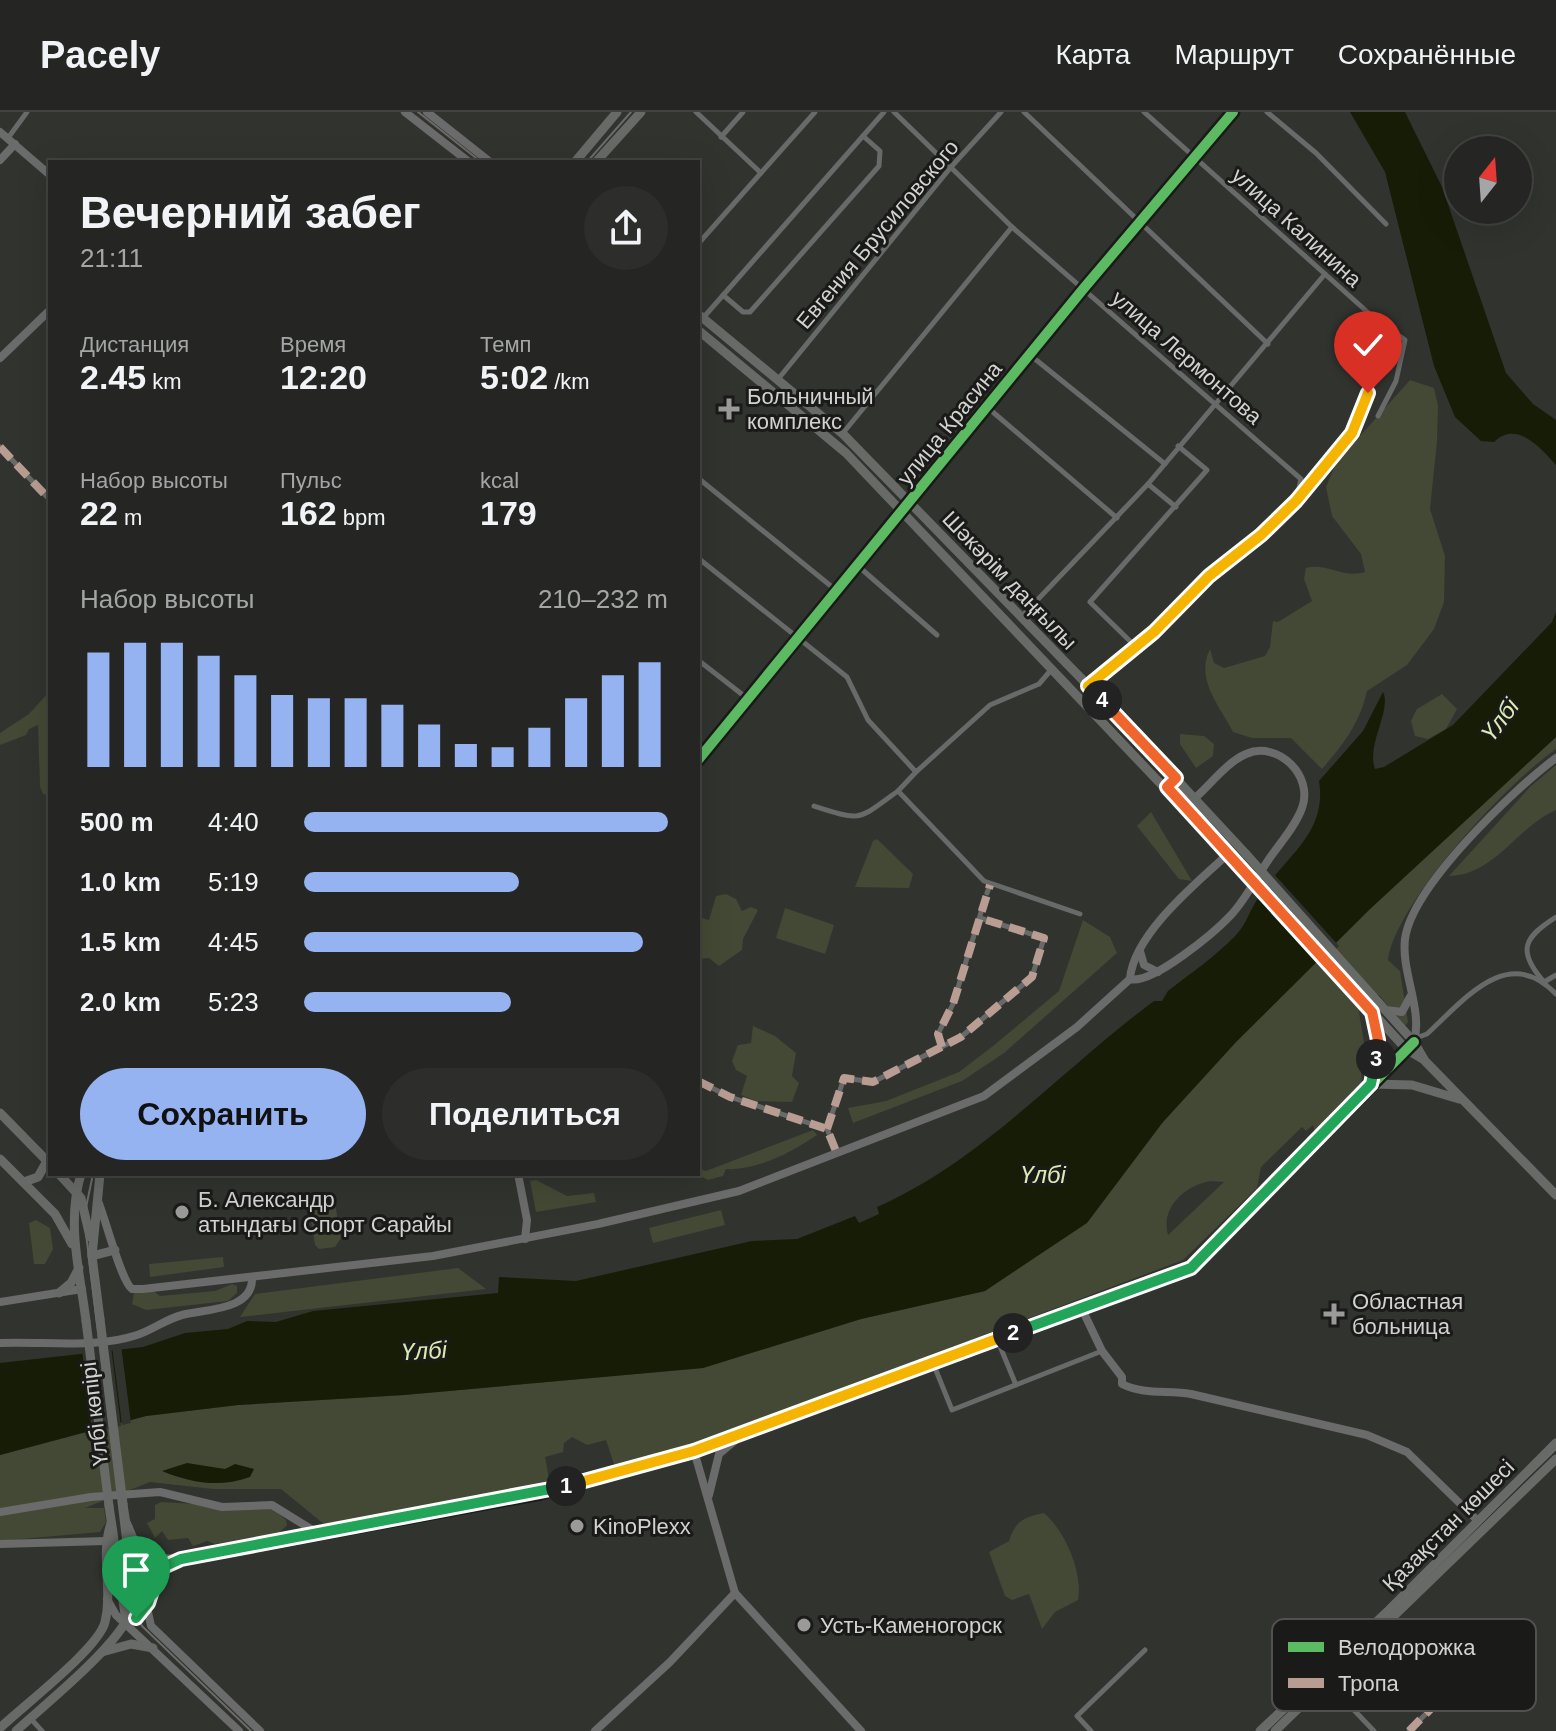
<!DOCTYPE html>
<html lang="ru">
<meta charset="utf-8">
<style>
:root{--surface:#252623;--page:#2d2e2b;--text:#f1f3f6;--muted:#a3a5a6;--line:#424341;--accent:#95b2f1}
body{margin:0;font-family:Arial,sans-serif;background:var(--page);color:var(--text);height:100vh;display:flex;flex-direction:column;font-size:30px;white-space:nowrap}
*{box-sizing:border-box;margin:0}
p{font-size:26px;color:var(--muted)}
.icon{flex:none;width:44px;height:44px;fill:none;stroke:currentColor;stroke-width:2;stroke-linecap:round;stroke-linejoin:round}
.map{position:relative;flex:1;overflow:hidden}
.panel{position:absolute;left:48px;top:48px;width:652px;height:1016px;display:flex;flex-direction:column;background:var(--surface);border-radius:0px;box-shadow:0 8px 32px #0002,0 0 0 2px var(--line)}
.panel>*{flex:none}
.needle{width:52px;rotate:17deg}
.controls{position:absolute;left:1444px;top:24px;display:grid;gap:16px}
.controls a{display:grid;place-items:center;width:88px;height:88px;border-radius:50%;background:var(--surface);box-shadow:0 8px 32px #0002,0 0 0 2px var(--line);font-size:40px}
.pin{position:absolute;display:grid;place-items:center;width:68px;height:68px;color:#fff;margin:-82px -34px;border-radius:50% 50% 50% 0;rotate:-45deg;box-shadow:0 0 8px #0007}
.pin .icon{rotate:45deg}
.km{position:absolute;width:40px;height:40px;margin:-20px;border-radius:50%;background:#222;color:#fff;font-size:22px;line-height:40px;text-align:center}
.round{display:grid;place-items:center;flex:none;width:84px;height:84px;border-radius:42px;background:var(--page)}
.headline{display:flex;align-items:center;justify-content:space-between;height:136px;padding:0 32px}
h1{font-size:44px;font-weight:800;line-height:60px}
.figures{display:grid;grid-template-columns:repeat(3,1fr);gap:12px;height:136px;padding:8px 32px}
.figures div{display:grid;align-content:center}
.figures b{font-size:34px;font-weight:800}
.figures small{font-size:22px;font-weight:400}
.figures p{font-size:22px}
.chart{height:224px;padding:16px 32px}
.chart p{display:flex;justify-content:space-between}
.chart svg{width:100%;height:144px;margin-top:8px;stroke:var(--accent);stroke-width:6}
.button{display:flex;gap:16px;margin-top:auto;padding:16px 32px}
.button a{flex:1;height:92px;border-radius:48px;background:var(--accent);color:#111;font-size:32px;font-weight:800;line-height:92px;text-align:center}
.button a+a{background:var(--page);color:var(--text)}
ul{padding:0 32px;list-style:none;font-size:26px}
li{display:grid;grid-template-columns:128px 96px 1fr;align-items:center;height:60px}
li i{height:20px;border-radius:10px;background:var(--accent)}
header{display:flex;align-items:center;gap:48px;box-sizing:border-box;height:112px;padding:0 40px;background:var(--surface);border-bottom:2px solid var(--line)}
header strong{font-size:38px}
nav{display:flex;gap:44px;margin-inline-start:auto;font-size:28px}
.map>svg:first-child{display:block}
.green{fill:#434934;fill-rule:evenodd}
.water{fill:#171c07}
.pier{fill:#31332f}
.lines{fill:none;stroke-linecap:round;stroke-linejoin:round}
.street-tunnel{stroke:#494b47;stroke-width:5;stroke-dasharray:5 2.5;stroke-linecap:butt}
.street{stroke:#686969;stroke-width:5}
.secondary{stroke:#6a6b6a;stroke-width:8}
.primary{stroke:#686a68;stroke-width:9}
.tram{stroke:#6b6b6a;stroke-width:2}
.primary-bridge{stroke:#686a68;stroke-width:9}
.quiet{stroke:#b99d93;stroke-width:8;stroke-dasharray:16 8;stroke-linecap:butt}
.cycleway-casing{stroke:#1a1b18;stroke-width:15}
.cycleway{stroke:#5cba63;stroke-width:10}
.split-1-casing{stroke:#fff;stroke-width:16}
.split-2-casing{stroke:#fff;stroke-width:16}
.split-3-casing{stroke:#fff;stroke-width:16}
.split-4-casing{stroke:#fff;stroke-width:16}
.split-5-casing{stroke:#fff;stroke-width:16}
.split-1{stroke:#22a559;stroke-width:10}
.split-2{stroke:#f5b400;stroke-width:10}
.split-3{stroke:#22a559;stroke-width:10}
.split-4{stroke:#f0652b;stroke-width:10}
.split-5{stroke:#f5b400;stroke-width:10}
.poi-dot{fill:#9a9b98;stroke:#1a1b18;stroke-width:3}
.labels{text-anchor:middle;stroke-width:6;stroke-linejoin:round;paint-order:stroke}
.street-label{font-size:22px;fill:#d2d3d0;stroke:#1a1b18}
.poi-label{font-size:22px;fill:#d2d3d0;stroke:#1a1b18;text-anchor:start}
.water-label{font-size:24px;font-style:italic;fill:#dbebb4;stroke:#1a1b18}
.key{fill:#1a1b18;stroke:#51524f;stroke-width:2}
.key-label{font-size:22px;fill:#d2d3d0}
</style>
<header>
<strong>Pacely</strong>
<nav><a>Карта</a><a>Маршрут</a><a>Сохранённые</a></nav>
</header>
<div class="map">
<svg width="1556" height="1619" viewBox="0 0 1556 1619">
<rect width="100%" height="100%" fill="#31332f"/>
<g class="green">
<path d="M 1410,268 L 1434,276 L 1438,294 L 1437,329 L 1430,397 L 1445,444 L 1444,490 L 1434,517 L 1407,553 L 1367,579 C 1360,611 1343,633 1322,657 L 1291,626 L 1252,626 L 1233,620 C 1219,593 1195,567 1210,537 L 1214,551 L 1224,556 L 1265,544 L 1270,535 L 1273,509 L 1278,510 L 1312,489 L 1304,467 L 1306,456 C 1326,450 1343,467 1365,460 L 1361,442 L 1332,404 L 1326,375 L 1336,351 Z"/>
<path d="M 50,579 L 50,684 L 43,682 L 40,675 L 38,613 L 29,617 L 26,623 L 0,633 L 0,621 L 29,602 Z"/>
<path d="M 1442,582 L 1457,597 L 1446,617 L 1428,627 L 1415,624 L 1411,609 L 1417,597 Z"/>
<path d="M 1180,622 L 1204,624 L 1214,632 L 1213,644 L 1196,656 L 1180,632 Z"/>
<path d="M 1556,625 L 1556,637 C 1508,670 1396,790 1388,848 L 1400,859 L 1408,910 L 1405,914 L 1379,883 L 1359,900 L 1367,948 L 1361,955 L 1362,975 L 1315,1021 L 1313,1013 L 1306,1019 L 1302,1015 L 1261,1055 L 1257,1076 L 1183,1148 L 671,1341 L 615,1355 L 606,1328 L 587,1333 L 572,1325 L 564,1331 L 563,1340 L 545,1345 L 550,1372 L 325,1413 L 281,1377 L 213,1377 L 150,1370 L 85,1396 L 104,1396 L 106,1410 L 100,1420 L 0,1429 L 0,1343 L 146,1304 L 238,1293 L 404,1283 L 703,1256 L 861,1207 L 985,1179 L 1163,1010 L 1236,930 L 1370,797 ZM 1211,1069 L 1224,1070 L 1168,1123 C 1160,1095 1186,1073 1211,1069 Z"/>
<path d="M 1556,653 L 1556,698 C 1518,714 1494,764 1449,764 L 1530,675 Z"/>
<path d="M 1151,700 L 1192,769 L 1179,767 L 1137,714 Z"/>
<path d="M 877,727 L 913,762 L 909,776 L 855,775 L 873,729 Z"/>
<path d="M 726,782 L 736,787 L 742,799 L 751,795 L 758,798 L 743,827 L 742,838 L 719,854 L 709,846 L 698,847 L 698,805 L 709,808 L 716,784 Z"/>
<path d="M 785,796 L 834,813 L 825,842 L 776,826 Z"/>
<path d="M 1083,808 L 1110,825 L 1117,841 L 1004,941 L 962,969 L 853,1011 L 848,996 L 886,989 L 959,960 L 993,934 L 1059,879 Z"/>
<path d="M 753,914 L 775,924 L 796,941 L 792,964 L 799,971 L 792,990 L 756,989 L 741,983 L 747,964 L 736,958 L 732,949 L 738,933 L 751,931 Z"/>
<path d="M 813,1018 L 817,1023 C 792,1040 757,1059 726,1057 L 723,1064 L 708,1068 L 697,1062 L 698,1057 L 706,1059 Z"/>
<path d="M 536,1068 L 567,1084 L 594,1081 L 596,1090 L 536,1100 L 530,1069 Z"/>
<path d="M 328,1083 L 334,1086 L 341,1126 L 335,1135 L 319,1137 L 315,1133 L 309,1094 L 312,1087 Z"/>
<path d="M 721,1098 L 725,1113 L 653,1131 L 649,1116 Z"/>
<path d="M 36,1108 L 50,1116 L 53,1137 L 45,1152 L 34,1152 L 29,1111 Z"/>
<path d="M 223,1145 L 224,1155 L 150,1165 L 149,1152 Z"/>
<path d="M 458,1156 L 486,1177 L 240,1205 L 255,1182 Z"/>
<path d="M 232,1172 L 237,1174 L 237,1181 L 228,1189 L 146,1198 L 132,1192 L 134,1181 L 153,1179 L 160,1184 L 215,1179 Z"/>
<path d="M 161,1390 L 272,1396 L 286,1408 L 287,1413 L 279,1421 L 215,1432 L 207,1429 L 193,1434 L 188,1426 L 168,1428 L 162,1419 L 155,1426 L 147,1411 L 155,1407 L 155,1393 Z"/>
<path d="M 1044,1401 C 1065,1419 1083,1460 1078,1488 L 1055,1500 L 1042,1517 L 1029,1482 L 1012,1488 L 1005,1484 L 989,1440 L 1009,1429 C 1015,1409 1024,1405 1044,1401 Z"/>
</g>
<g class="water">
<path d="M 1350,0 L 1405,0 L 1442,75 L 1506,261 L 1533,292 L 1556,308 L 1556,353 C 1540,335 1516,308 1494,330 L 1481,329 L 1455,305 L 1434,254 L 1385,60 Z"/>
<path d="M 1556,500 L 1556,625 L 1370,797 L 1236,930 L 1163,1010 L 1087,1111 L 985,1179 L 861,1207 L 703,1256 L 404,1283 L 238,1293 L 146,1304 L 0,1343 L 0,1251 L 143,1235 L 185,1221 L 228,1217 L 247,1209 L 276,1210 L 313,1199 L 498,1181 L 499,1165 L 576,1169 L 752,1129 L 797,1127 L 855,1104 L 859,1111 L 879,1102 L 877,1095 C 983,1048 1062,957 1154,889 L 1162,889 L 1168,879 C 1191,861 1216,844 1236,823 C 1246,813 1250,798 1258,786 C 1283,746 1328,722 1319,669 L 1363,619 L 1383,580 C 1392,598 1366,633 1375,657 L 1384,655 L 1453,613 L 1552,510 Z"/>
<path d="M 187,1351 L 225,1357 L 235,1352 L 254,1357 L 250,1365 C 219,1376 191,1371 162,1359 Z"/>
</g>
<g class="pier">
<path d="M 1273,761 L 1339,834 L 1319,854 L 1255,783 Z"/>
<path d="M 121,1233 L 131,1311 L 122,1313 L 112,1234 Z"/>
<path d="M 111,1234 L 121,1314 L 92,1321 L 82,1237 Z"/>
</g>
<g class="lines">
<path class="street-tunnel" d="M 982,797 L 987,781"/>
<g class="street">
<path d="M 696,0 L 761,61"/>
<path d="M 894,0 L 1012,115 L 1301,367 L 1296,389"/>
<path d="M 1024,0 L 1268,232"/>
<path d="M 1144,0 L 1373,205 L 1405,228 L 1396,269 L 1378,304"/>
<path d="M 1267,0 L 1316,41 L 1386,112"/>
<path d="M 721,25 L 743,0"/>
<path d="M 8,26 L 27,0"/>
<path d="M 698,132 L 815,0"/>
<path d="M 723,183 L 743,200 L 750,200 L 879,54 L 880,39 L 863,24"/>
<path d="M 703,206 L 884,0"/>
<path d="M 1030,243 L 1165,352"/>
<path d="M 779,266 L 951,55 L 1001,0"/>
<path d="M 987,295 L 1117,406"/>
<path d="M 843,321 L 1012,115"/>
<path d="M 0,335 L 50,388"/>
<path d="M 698,366 L 837,479"/>
<path d="M 1148,372 L 1176,395"/>
<path d="M 698,446 L 847,565 L 868,608 L 916,660 L 990,593 L 1039,572 L 1051,558"/>
<path d="M 858,454 L 937,523"/>
<path d="M 1022,504 L 1148,372 L 1325,162"/>
<path d="M 1135,534 L 1090,490 L 1207,358 L 1178,334"/>
<path d="M 698,548 L 748,587"/>
<path d="M 1089,573 L 1154,520 L 1209,464 L 1261,423 L 1296,389 L 1352,321 L 1385,244 L 1385,215"/>
<path d="M 916,660 L 898,679 L 984,769 L 1080,802"/>
<path d="M 814,694 C 864,710 857,708 898,679"/>
<path d="M 987,781 L 990,773"/>
<path d="M 1556,805 C 1523,826 1517,839 1544,870 L 1556,863"/>
<path d="M 1416,926 L 1427,922 C 1464,888 1508,831 1556,882"/>
<path d="M 942,935 L 938,922 L 953,892 L 982,797"/>
<path d="M 698,969 L 730,985 L 827,1017 L 837,1040"/>
<path d="M 827,1017 L 844,966 L 873,970 L 961,925 L 1032,865 L 1044,826 L 980,806"/>
<path d="M 997,1227 L 1016,1273"/>
<path d="M 933,1251 L 952,1298 L 1102,1239"/>
<path d="M 1326,1569 L 1374,1619"/>
<path d="M 31,1607 L 42,1619"/>
<path d="M 1091,1619 L 1077,1604 L 1145,1538"/>
<path d="M 1409,1619 L 1457,1570"/>
</g>
<g class="secondary">
<path d="M 405,0 L 469,50"/>
<path d="M 427,0 L 490,50"/>
<path d="M 0,20 L 50,63"/>
<path d="M 0,48 L 15,32"/>
<path d="M 0,246 L 50,198"/>
<path d="M 698,648 L 1084,176 L 1233,0"/>
<path d="M 1140,839 L 1144,853 L 1158,860"/>
<path d="M 1130,867 C 1133,823 1196,771 1228,742"/>
<path d="M 1386,898 L 1402,900 L 1410,885"/>
<path d="M 518,1062 L 527,1108 L 525,1127"/>
<path d="M 98,1089 C 106,1108 121,1169 132,1177 L 143,1177 L 433,1144 L 598,1112 L 739,1079 L 984,984 L 1077,915 L 1130,867 C 1152,873 1215,820 1231,803 C 1246,787 1256,766 1269,747 C 1280,731 1295,715 1302,696 C 1314,664 1278,628 1246,642 C 1227,650 1210,673 1195,686"/>
<path d="M 0,1190 L 82,1177"/>
<path d="M 1081,1195 L 1102,1239 L 1122,1265 L 1122,1272 C 1144,1283 1168,1278 1191,1282 L 1367,1323 L 1407,1340 L 1477,1408"/>
<path d="M 0,1231 C 44,1229 95,1237 137,1223 C 153,1218 166,1207 182,1203 C 204,1197 254,1199 252,1165"/>
<path d="M 694,1339 L 735,1481 L 861,1619"/>
<path d="M 709,1383 L 719,1342 L 737,1327"/>
<path d="M 0,1400 L 91,1385 L 160,1380 L 222,1395 L 272,1393 L 319,1422"/>
<path d="M 127,1411 L 145,1453 L 147,1481"/>
<path d="M 0,1432 L 106,1429"/>
<path d="M 140,1436 L 153,1445 L 176,1447"/>
<path d="M 107,1487 L 116,1503 L 239,1619"/>
<path d="M 147,1495 L 151,1514 L 260,1619"/>
<path d="M 126,1511 L 143,1501 L 159,1457 L 181,1447 L 541,1381 L 694,1339 L 1191,1156 L 1414,930 C 1423,898 1401,860 1405,827 C 1412,774 1513,678 1556,646"/>
<path d="M 595,1619 L 670,1550 L 735,1481"/>
</g>
<g class="primary">
<path d="M 575,50 L 617,0"/>
<path d="M 596,50 L 641,0"/>
<path d="M 698,202 L 843,322 L 1113,599 L 1246,742"/>
<path d="M 698,218 L 846,341 L 1236,751"/>
<path d="M 1378,890 L 1414,930 L 1425,949 L 1556,1083"/>
<path d="M 1372,900 L 1378,928 L 1371,972 L 1412,973 L 1459,987"/>
<path d="M 1375,903 L 1406,937 L 1423,947"/>
<path d="M 0,1001 L 50,1052"/>
<path d="M 0,1047 L 55,1102 L 72,1132"/>
<path d="M 59,1062 L 81,1086 L 90,1125"/>
<path d="M 81,1062 C 66,1111 80,1160 86,1209"/>
<path d="M 100,1062 L 92,1144 L 100,1207"/>
<path d="M 24,1070 L 38,1065 L 47,1049"/>
<path d="M 92,1139 L 92,1144 L 115,1138"/>
<path d="M 59,1181 L 71,1171 L 79,1156"/>
<path d="M 109,1394 L 126,1509"/>
<path d="M 102,1540 L 131,1532 L 153,1536"/>
<path d="M 0,1616 C 23,1594 99,1536 105,1510 C 113,1478 100,1444 111,1411"/>
<path d="M 16,1619 C 44,1593 128,1527 133,1492 C 137,1461 127,1423 123,1392"/>
<path d="M 1260,1619 L 1389,1498 L 1556,1331"/>
<path d="M 1275,1619 L 1556,1347"/>
</g>
<g class="tram">
<path d="M 418,0 L 481,50"/>
<path d="M 587,50 L 631,0"/>
<path d="M 93,1062 L 84,1105 L 131,1493 L 142,1514 L 251,1619"/>
<path d="M 1266,1619 L 1556,1337"/>
</g>
<g class="primary-bridge">
<path d="M 1246,742 L 1378,890"/>
<path d="M 1236,751 L 1370,898"/>
<path d="M 100,1207 L 123,1392"/>
<path d="M 86,1209 L 109,1394"/>
</g>
<g class="quiet">
<path d="M 0,335 L 50,388"/>
<path d="M 942,935 L 938,922 L 953,892 L 990,773"/>
<path d="M 698,969 L 730,985 L 827,1017 L 838,1044"/>
<path d="M 827,1017 L 844,966 L 873,970 L 961,925 L 1032,865 L 1044,826 L 980,806"/>
<path d="M 1409,1619 L 1457,1570"/>
</g>
<defs>
<g id="cycleway">
<path d="M 698,648 L 1084,176 L 1233,0"/>
<path d="M 181,1447 L 541,1381 L 694,1339 L 1191,1156 L 1414,930"/>
</g>
</defs>
<use href="#cycleway" class="cycleway-casing"/>
<use href="#cycleway" class="cycleway"/>
</g>
<g class="lines">
<defs>
<path id="split-1" d="M 136,1506 L 148,1491 L 159,1457 L 181,1447 L 566,1374"/>
<path id="split-2" d="M 566,1374 L 694,1339 L 1013,1221"/>
<path id="split-3" d="M 1013,1221 L 1191,1156 L 1371,972 L 1376,947"/>
<path id="split-4" d="M 1102,588 L 1176,666 L 1167,675 L 1372,900 L 1378,928 L 1376,947"/>
<path id="split-5" d="M 1102,588 L 1088,574 L 1154,520 L 1209,464 L 1261,423 L 1296,389 L 1352,321 L 1368,281"/>
</defs>
<use href="#split-1" class="split-1-casing"/>
<use href="#split-2" class="split-2-casing"/>
<use href="#split-3" class="split-3-casing"/>
<use href="#split-4" class="split-4-casing"/>
<use href="#split-5" class="split-5-casing"/>
<use href="#split-1" class="split-1"/>
<use href="#split-2" class="split-2"/>
<use href="#split-3" class="split-3"/>
<use href="#split-4" class="split-4"/>
<use href="#split-5" class="split-5"/>
</g>
<g class="poi-dot">
<path d="M725 285h8v8h8v8h-8v8h-8v-8h-8v-8h8z"/>
<circle cx="182" cy="1100" r="8"/>
<path d="M1330 1190h8v8h8v8h-8v8h-8v-8h-8v-8h8z"/>
<circle cx="577" cy="1414" r="8"/>
<circle cx="804" cy="1513" r="8"/>
</g>
<g class="labels">
<g class="street-label">
<text transform="translate(1297 115) rotate(42)" y="8">улица Калинина</text>
<text transform="translate(877 122) rotate(-50)" y="8">Евгения Брусиловского</text>
<text transform="translate(1187 245) rotate(41)" y="8">улица Лермонтова</text>
<text transform="translate(949 311) rotate(-51)" y="8">улица Красина</text>
<text transform="translate(1010 468) rotate(46)" y="8">Шәкәрім даңғылы</text>
<text transform="translate(94 1302) rotate(-97)" y="8">Үлбі көпірі</text>
<text transform="translate(1448 1413) rotate(-45)" y="8">Қазақстан көшесі</text>
</g>
<g class="poi-label">
<text x="747" y="292">Больничный<tspan x="747" dy="25">комплекс</tspan></text>
<text x="198" y="1095">Б. Александр<tspan x="198" dy="25">атындағы Спорт Сарайы</tspan></text>
<text x="1352" y="1197">Областная<tspan x="1352" dy="25">больница</tspan></text>
<text x="593" y="1422">KinoPlexx</text>
<text x="820" y="1521">Усть-Каменогорск</text>
</g>
<g class="water-label">
<text transform="translate(1500 608) rotate(-53)" y="8">Үлбі</text>
<text x="1043" y="1071">Үлбі</text>
<text transform="translate(424 1239) rotate(-3)" y="8">Үлбі</text>
</g>
</g>
<rect x="1272" y="1507" width="264" height="92" rx="12" class="key"/>
<rect x="1288" y="1530" width="36" height="10" fill="#5cba63"/>
<rect x="1288" y="1566" width="36" height="10" fill="#b99d93"/>
<g class="key-label">
<text x="1338" y="1543">Велодорожка</text>
<text x="1338" y="1579">Тропа</text>
</g>
</svg>
<div class="controls">
<a><svg class="needle" viewBox="-14 -14 28 28"><path d="M0-13l5 13h-10z" fill="#e53935"/><path d="M0 13l5-13h-10z" fill="#a3a5a6"/></svg></a>
</div>
<div class="pin" style="left:136px;top:1506px;background:#1e9e55"><svg class="icon" aria-label="arrive" viewBox="0 0 24 24"><path d="M6 21V4h12l-3 4 3 4H6"/></svg></div>
<div class="pin" style="left:1368px;top:281px;background:#d93025"><svg class="icon" aria-label="check" viewBox="0 0 24 24"><path d="M5 12l5 5 9-10"/></svg></div>
<b class="km" style="left:566px;top:1374px">1</b>
<b class="km" style="left:1013px;top:1221px">2</b>
<b class="km" style="left:1376px;top:947px">3</b>
<b class="km" style="left:1102px;top:588px">4</b>
<section class="panel">
<div class="headline"><div><h1>Вечерний забег</h1><p>21:11</p></div><a class="round"><svg class="icon" aria-label="share" viewBox="0 0 24 24"><path d="M12 15V3M7 8l5-5 5 5M5 13v7h14v-7"/></svg></a></div>
<div class="figures">
<div><p>Дистанция</p><b>2.45<small> km</small></b></div>
<div><p>Время</p><b>12:20</b></div>
<div><p>Темп</p><b>5:02<small> /km</small></b></div>
</div>
<div class="figures">
<div><p>Набор высоты</p><b>22<small> m</small></b></div>
<div><p>Пульс</p><b>162<small> bpm</small></b></div>
<div><p>kcal</p><b>179</b></div>
</div>
<div class="chart"><p><span>Набор высоты</span>210–232 m</p>
<svg viewBox="0 0 160 44" preserveAspectRatio="none"><path d="M5 44V9M15 44V6M25 44V6M35 44V10M45 44V16M55 44V22M65 44V23M75 44V23M85 44V25M95 44V31M105 44V37M115 44V38M125 44V32M135 44V23M145 44V16M155 44V12"/></svg>
</div>
<ul>
<li><b>500 m</b>4:40<i style="width:100%"></i></li>
<li><b>1.0 km</b>5:19<i style="width:59%"></i></li>
<li><b>1.5 km</b>4:45<i style="width:93%"></i></li>
<li><b>2.0 km</b>5:23<i style="width:57%"></i></li>
</ul>
<div class="button"><a>Сохранить</a><a>Поделиться</a></div>
</section>
</div>
